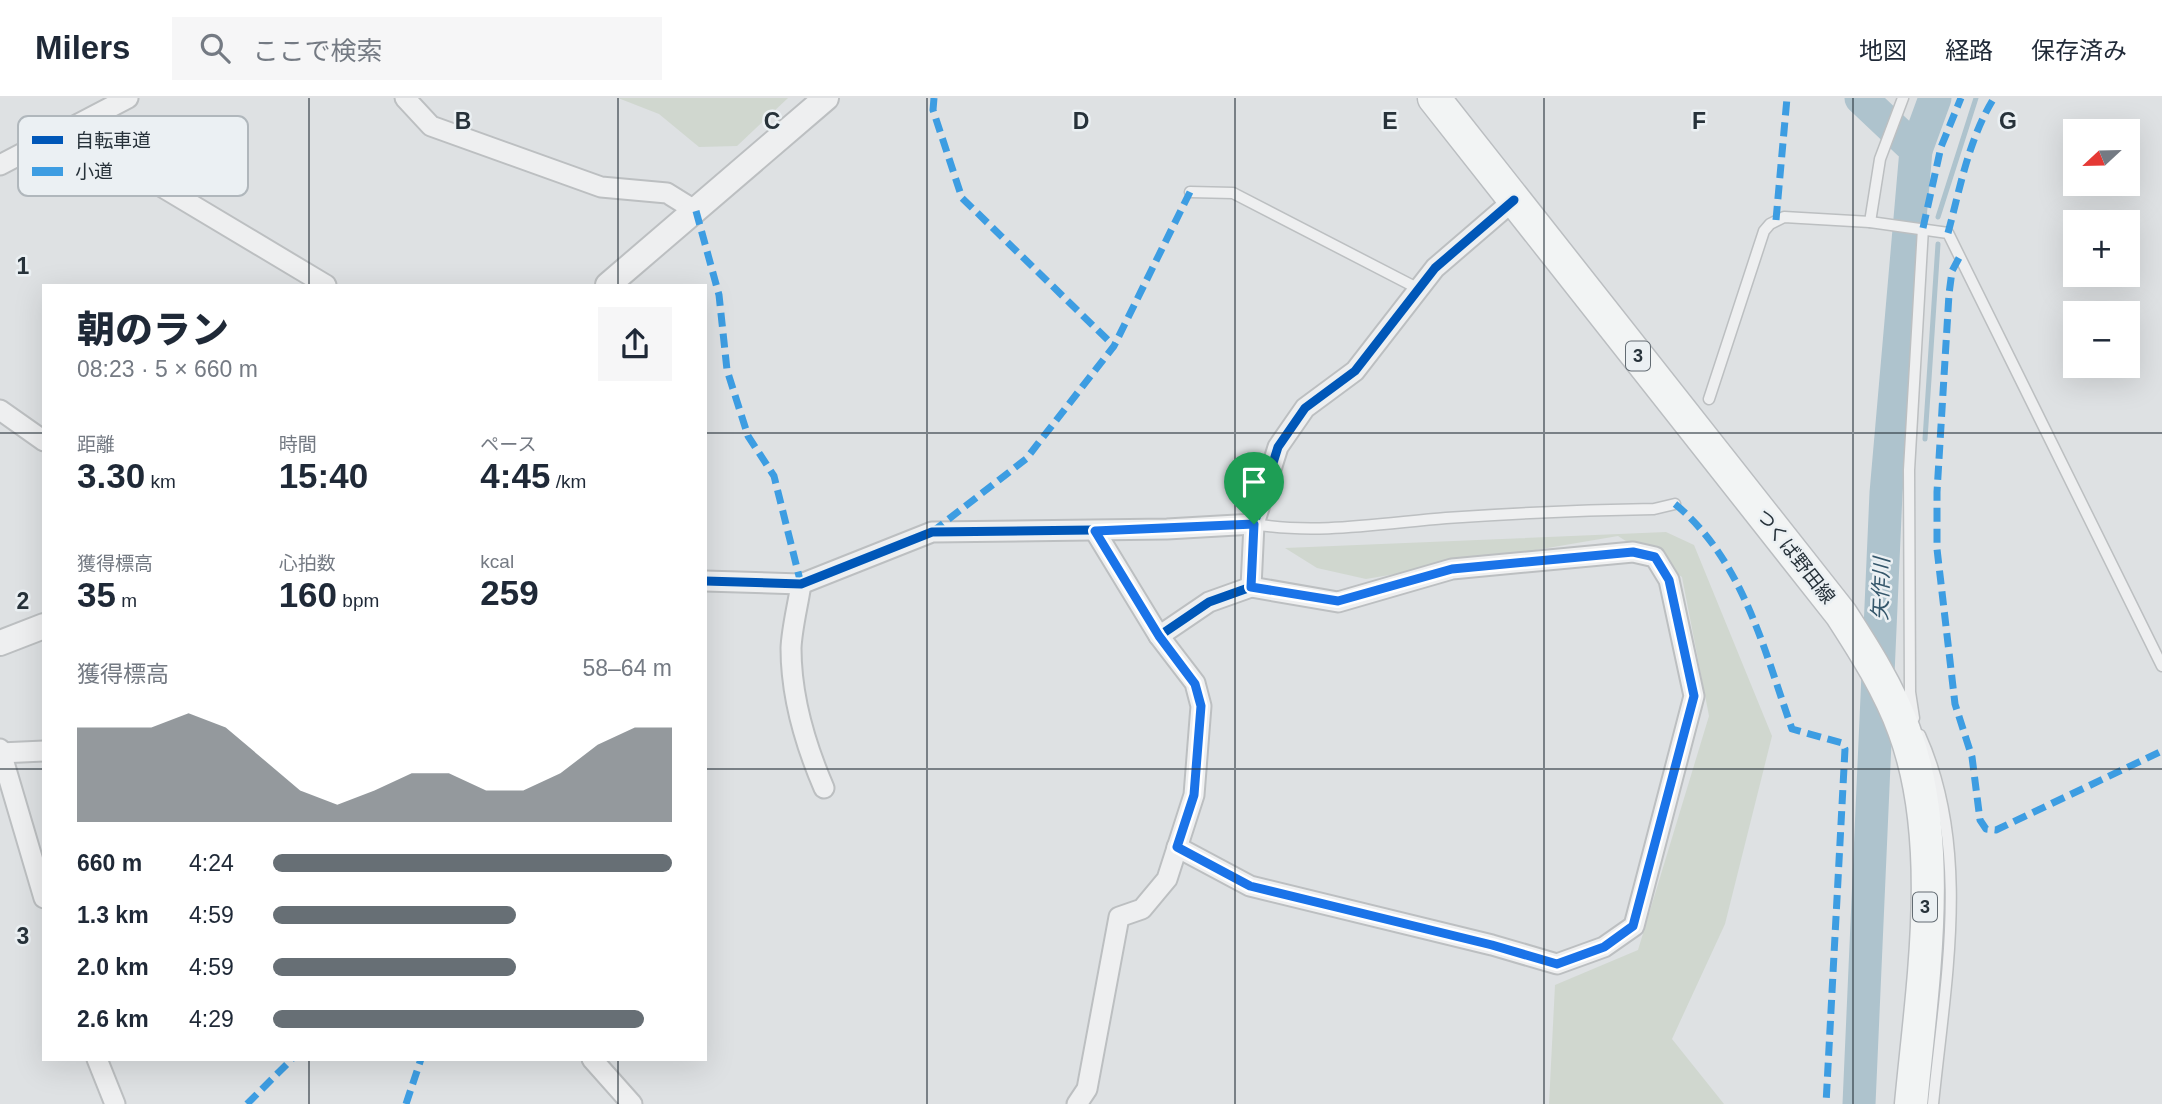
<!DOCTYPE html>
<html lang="ja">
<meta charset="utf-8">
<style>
:root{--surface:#fff;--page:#f6f6f7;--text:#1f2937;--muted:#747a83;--line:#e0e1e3;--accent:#676f75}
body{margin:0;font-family:Arial,"Noto Sans JP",sans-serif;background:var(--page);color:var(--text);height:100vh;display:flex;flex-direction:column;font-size:26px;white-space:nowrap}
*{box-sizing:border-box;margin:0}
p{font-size:23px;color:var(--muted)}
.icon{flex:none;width:38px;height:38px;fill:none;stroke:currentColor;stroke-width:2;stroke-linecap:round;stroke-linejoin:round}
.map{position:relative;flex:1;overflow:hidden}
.details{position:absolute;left:42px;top:186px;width:665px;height:777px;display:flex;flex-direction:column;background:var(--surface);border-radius:0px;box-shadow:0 7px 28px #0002}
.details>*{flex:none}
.needle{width:46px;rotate:248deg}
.tools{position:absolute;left:2063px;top:21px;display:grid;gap:14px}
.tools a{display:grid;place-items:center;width:77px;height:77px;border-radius:0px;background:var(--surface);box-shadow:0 7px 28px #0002;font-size:35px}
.pin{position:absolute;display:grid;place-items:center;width:60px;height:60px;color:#fff;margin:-72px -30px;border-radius:50% 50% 50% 0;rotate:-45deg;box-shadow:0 0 7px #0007}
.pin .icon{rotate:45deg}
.round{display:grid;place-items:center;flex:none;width:74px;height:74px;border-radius:0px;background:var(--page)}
.headline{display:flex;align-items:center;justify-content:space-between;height:119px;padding:0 35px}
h1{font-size:38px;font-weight:800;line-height:52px}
.metrics{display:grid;grid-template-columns:repeat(3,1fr);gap:10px;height:119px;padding:7px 35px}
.metrics div{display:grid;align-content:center}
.metrics b{font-size:35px;font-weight:800}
.metrics small{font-size:19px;font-weight:400}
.metrics p{font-size:19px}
.chart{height:196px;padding:14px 35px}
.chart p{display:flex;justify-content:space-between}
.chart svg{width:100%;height:126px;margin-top:7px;fill:var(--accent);opacity:.7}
ul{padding:0 35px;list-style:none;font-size:23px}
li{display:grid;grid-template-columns:112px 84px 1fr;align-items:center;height:52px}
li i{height:18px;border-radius:9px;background:var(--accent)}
header{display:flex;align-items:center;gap:42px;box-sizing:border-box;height:98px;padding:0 35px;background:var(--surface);border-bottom:2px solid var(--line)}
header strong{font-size:33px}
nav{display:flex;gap:38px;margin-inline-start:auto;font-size:24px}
.search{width:490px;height:63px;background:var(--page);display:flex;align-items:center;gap:18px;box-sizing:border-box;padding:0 24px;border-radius:0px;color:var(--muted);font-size:26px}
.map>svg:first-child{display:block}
.green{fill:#d0d7cf}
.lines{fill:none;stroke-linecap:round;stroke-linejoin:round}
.stream{stroke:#aec3cd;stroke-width:5}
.river{stroke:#aec3cd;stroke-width:33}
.service-casing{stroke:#bcbfc1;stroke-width:13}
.minor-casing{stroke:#bcbfc1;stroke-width:23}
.tertiary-casing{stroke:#bcbfc1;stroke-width:28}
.primary-casing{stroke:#bbbec1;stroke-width:35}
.service{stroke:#eeeff0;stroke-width:10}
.minor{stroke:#eeeff0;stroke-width:19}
.tertiary{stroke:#eeeff0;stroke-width:24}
.primary{stroke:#f2f4f4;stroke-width:32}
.quiet{stroke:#3d9de2;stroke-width:7;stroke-dasharray:14 7;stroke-linecap:butt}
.cycleway-casing{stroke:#ebf0f3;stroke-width:13}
.cycleway{stroke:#0057b8;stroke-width:9}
.route-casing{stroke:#fff;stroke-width:14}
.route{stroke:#1a73e8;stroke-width:9}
.grid{fill:none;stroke:#27323a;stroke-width:2;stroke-opacity:0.55}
.labels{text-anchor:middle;stroke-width:5;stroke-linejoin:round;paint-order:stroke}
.shield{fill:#ebf0f3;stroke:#626b72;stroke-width:2}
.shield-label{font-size:18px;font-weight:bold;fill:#27323a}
.street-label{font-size:19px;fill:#27323a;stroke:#ebf0f3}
.water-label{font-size:21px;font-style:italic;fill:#35576b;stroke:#ebf0f3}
.key{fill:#ebf0f3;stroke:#b0b7bc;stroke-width:2}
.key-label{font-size:19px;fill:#27323a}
.grid-label{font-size:23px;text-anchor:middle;font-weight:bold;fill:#27323a;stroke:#ebf0f3;stroke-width:5;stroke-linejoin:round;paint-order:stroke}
</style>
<header>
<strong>Milers</strong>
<div class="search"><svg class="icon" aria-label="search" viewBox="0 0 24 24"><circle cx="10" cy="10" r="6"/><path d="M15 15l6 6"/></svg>ここで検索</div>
<nav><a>地図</a><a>経路</a><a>保存済み</a></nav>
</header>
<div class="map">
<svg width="2162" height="1006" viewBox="0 0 2162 1006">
<rect width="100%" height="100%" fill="#dee1e3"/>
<g class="green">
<path d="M 618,0 L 788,0 L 737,48 L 699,49 L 659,16 Z"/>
<path d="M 1666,434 L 1694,447 L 1772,638 L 1725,826 L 1672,941 L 1724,1006 L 1549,1006 L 1555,887 L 1638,852 L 1709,618 L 1682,479 L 1618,438 L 1366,481 L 1317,470 L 1285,450 Z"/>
</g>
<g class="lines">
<g class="stream">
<path d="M 1938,119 L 1976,0"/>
<path d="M 1925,341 L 1938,146"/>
</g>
<g class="river">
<path d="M 1916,52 L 1935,0"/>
<path d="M 1859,1006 L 1886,395 L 1916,52 L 1861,0"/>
</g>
<defs>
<g id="service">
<path d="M 1190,94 L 1233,95 L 1417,190"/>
<path d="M 1870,124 L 1880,61 L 1903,0"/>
<path d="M 1709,301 L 1764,133 L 1770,126 L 1784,119 L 1870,124 L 1948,135 L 2162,568"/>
<path d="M 1254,426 C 1316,437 1384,425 1446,420 C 1516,415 1585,412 1654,411 L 1675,406"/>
<path d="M 1914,620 L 1910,594 L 1909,372 L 1923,130"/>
<path d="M 1920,637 C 1972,752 1945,885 1933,1006"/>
</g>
<g id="minor">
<path d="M 405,0 L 431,28 L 601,89 L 667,95 L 696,113"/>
<path d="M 79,26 L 112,59 L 326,187"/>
<path d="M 0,67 L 128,0"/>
<path d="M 0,312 L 44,343"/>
<path d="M 705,483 L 801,486 L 932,434 L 1167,431 L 1254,426"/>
<path d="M 801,486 C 798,507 792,529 791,550 C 791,599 805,646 824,690"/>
<path d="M 1159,538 L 1209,504 L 1251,489 L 1254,426 L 1278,349 L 1305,310 L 1355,273 L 1435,170 L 1514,102"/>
<path d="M 0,651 L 44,800"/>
<path d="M 0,655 L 44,653"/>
<path d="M 1177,749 L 1250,788 L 1492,847 L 1557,866 L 1604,849 L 1634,828 L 1694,598 L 1669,482 L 1655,459 L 1633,454 L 1452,471 L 1338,504 L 1251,489"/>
<path d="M 97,961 L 115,1006"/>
<path d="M 592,961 L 632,1006"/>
<path d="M 1077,1006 L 1087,991 L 1119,819 L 1142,811 L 1167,781 L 1194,697 L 1201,608 L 1195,585 L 1159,538 L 1095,433"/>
</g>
<g id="tertiary">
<path d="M 608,187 L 826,0"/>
<path d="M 0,545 L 44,528"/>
</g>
<path id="primary" d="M 1434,0 L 1841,516 C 1865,553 1889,591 1904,632 C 1946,745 1922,889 1911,1006"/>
</defs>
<use href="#service" class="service-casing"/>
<use href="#minor" class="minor-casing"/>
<use href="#tertiary" class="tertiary-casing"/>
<use href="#primary" class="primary-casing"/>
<use href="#service" class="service"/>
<use href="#minor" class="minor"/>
<use href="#tertiary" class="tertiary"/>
<use href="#primary" class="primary"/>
<g class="quiet">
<path d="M 934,0 L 933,12 L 962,100 L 1114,248"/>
<path d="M 696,113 L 719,197 L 727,272 L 748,338 L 774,378 L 801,486"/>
<path d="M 1776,122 L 1787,0"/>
<path d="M 1923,130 L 1941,49 L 1961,0"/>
<path d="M 1948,135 C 1960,90 1969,40 1994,0"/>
<path d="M 1959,160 L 1952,173 L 1949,196 L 1937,394 L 1937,451 L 1955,606 L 1972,659 L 1980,722 L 1986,731 L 1996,732 L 2162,653"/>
<path d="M 1675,406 C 1743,462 1764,552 1792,631 L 1842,645 L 1845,651 L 1826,1006"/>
<path d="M 932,434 L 1026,361 L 1114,248 L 1190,94"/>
<path d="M 247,1006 L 292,961"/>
<path d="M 406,1006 L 421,961"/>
</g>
<defs>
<g id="cycleway">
<path d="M 705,483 L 801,486 L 932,434 L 1167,431 L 1254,426"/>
<path d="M 1159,538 L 1209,504 L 1251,489 L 1254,426 L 1278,349 L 1305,310 L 1355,273 L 1435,170 L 1514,102"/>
<path d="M 1177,749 L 1250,788 L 1492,847 L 1557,866 L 1604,849 L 1634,828 L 1694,598 L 1669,482 L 1655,459 L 1633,454 L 1452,471 L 1338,504 L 1251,489"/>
</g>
</defs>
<use href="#cycleway" class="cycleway-casing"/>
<use href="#cycleway" class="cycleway"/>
</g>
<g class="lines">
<defs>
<path id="route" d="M 1254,426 L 1251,489 L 1338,503 L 1452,471 L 1633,454 L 1655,459 L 1669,482 L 1694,598 L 1633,828 L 1604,849 L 1557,866 L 1492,847 L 1250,788 L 1177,749 L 1194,697 L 1201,608 L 1195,586 L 1159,538 L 1095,433 Z"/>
</defs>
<use href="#route" class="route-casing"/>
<use href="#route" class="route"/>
</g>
<path class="grid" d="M 309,0 L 309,187M 618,0 L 618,187M 927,0 L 927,1006M 1235,0 L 1235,1006M 1544,0 L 1544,1006M 1853,0 L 1853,1006M 0,335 L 44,335M 705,335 L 2162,335M 0,671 L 44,671M 705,671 L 2162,671M 309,961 L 309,1006M 618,961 L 618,1006"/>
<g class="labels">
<g class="shield">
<rect x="1626" y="243.5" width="24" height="29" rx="5"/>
<rect x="1913" y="794.5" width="24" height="29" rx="5"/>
</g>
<g class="shield-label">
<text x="1638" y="264">3</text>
<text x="1925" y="815">3</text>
</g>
<g class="street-label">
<text transform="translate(1796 458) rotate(52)" y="7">つくば野田線</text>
</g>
<g class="water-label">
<text transform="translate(1881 491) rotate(-88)" y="7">矢作川</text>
</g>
</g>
<rect x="18" y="18" width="230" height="80" rx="10" class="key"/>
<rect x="32" y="38" width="31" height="8" fill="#0057b8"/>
<rect x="32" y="69" width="31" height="9" fill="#3d9de2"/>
<g class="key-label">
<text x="75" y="49">自転車道</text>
<text x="75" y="80">小道</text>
</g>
<g class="grid-label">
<text x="463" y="31">B</text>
<text x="772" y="31">C</text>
<text x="1081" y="31">D</text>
<text x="1390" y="31">E</text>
<text x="1699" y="31">F</text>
<text x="2008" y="31">G</text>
<text x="23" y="176">1</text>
<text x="23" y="511">2</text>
<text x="23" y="846">3</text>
</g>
</svg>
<div class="tools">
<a><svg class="needle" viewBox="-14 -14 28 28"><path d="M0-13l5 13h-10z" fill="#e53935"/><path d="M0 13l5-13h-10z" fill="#747a83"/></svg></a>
<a>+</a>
<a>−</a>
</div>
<div class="pin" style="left:1254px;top:426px;background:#1e9e55"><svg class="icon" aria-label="arrive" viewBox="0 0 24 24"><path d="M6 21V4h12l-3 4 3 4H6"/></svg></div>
<section class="details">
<div class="headline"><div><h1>朝のラン</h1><p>08:23 · 5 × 660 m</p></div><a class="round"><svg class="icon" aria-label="share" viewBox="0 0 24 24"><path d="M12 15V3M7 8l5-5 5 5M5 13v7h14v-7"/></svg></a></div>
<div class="metrics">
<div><p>距離</p><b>3.30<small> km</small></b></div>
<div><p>時間</p><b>15:40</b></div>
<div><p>ペース</p><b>4:45<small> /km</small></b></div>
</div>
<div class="metrics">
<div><p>獲得標高</p><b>35<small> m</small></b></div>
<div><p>心拍数</p><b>160<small> bpm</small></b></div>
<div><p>kcal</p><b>259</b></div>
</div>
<div class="chart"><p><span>獲得標高</span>58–64 m</p>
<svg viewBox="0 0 160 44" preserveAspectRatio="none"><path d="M0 44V11L10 11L20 11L30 6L40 11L50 22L60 33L70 38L80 33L90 27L100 27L110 33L120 33L130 27L140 17L150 11L160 11V44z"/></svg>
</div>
<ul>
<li><b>660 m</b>4:24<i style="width:100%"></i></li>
<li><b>1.3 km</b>4:59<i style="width:61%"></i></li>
<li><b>2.0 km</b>4:59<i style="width:61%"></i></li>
<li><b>2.6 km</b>4:29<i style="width:93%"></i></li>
</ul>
</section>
</div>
